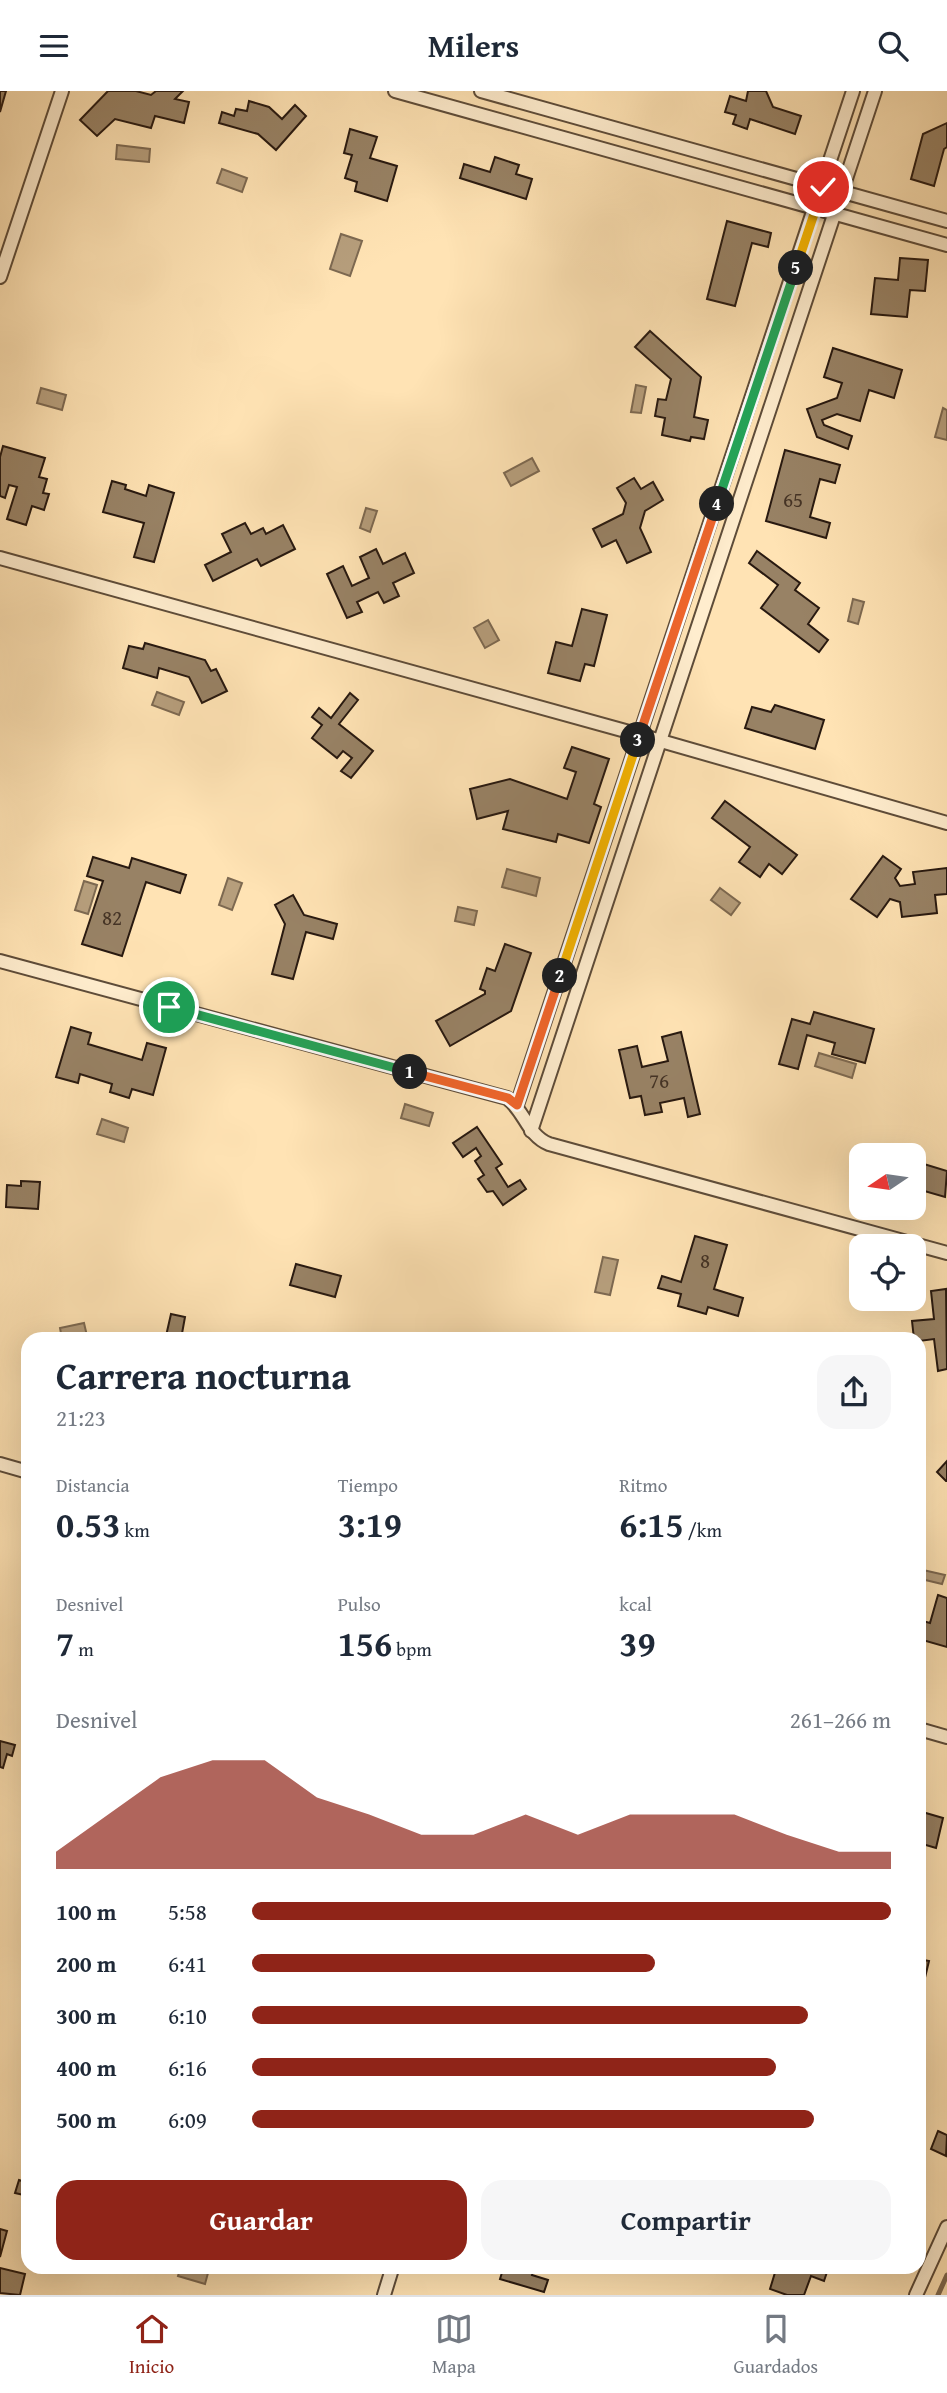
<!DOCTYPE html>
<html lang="es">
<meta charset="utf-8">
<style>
:root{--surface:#fff;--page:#f6f6f7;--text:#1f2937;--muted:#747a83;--line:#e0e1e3;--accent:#8f2418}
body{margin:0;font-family:"Gentium Book Plus",serif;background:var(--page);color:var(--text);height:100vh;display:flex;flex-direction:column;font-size:26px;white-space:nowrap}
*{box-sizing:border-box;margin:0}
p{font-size:23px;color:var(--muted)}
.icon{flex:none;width:38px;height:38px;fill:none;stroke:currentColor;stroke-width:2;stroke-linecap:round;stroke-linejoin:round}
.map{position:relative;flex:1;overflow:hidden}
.side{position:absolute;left:21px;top:1241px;width:905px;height:942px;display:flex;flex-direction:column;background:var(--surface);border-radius:21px;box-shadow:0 7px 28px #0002}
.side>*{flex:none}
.needle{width:46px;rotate:257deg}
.controls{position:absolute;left:849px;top:1052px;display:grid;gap:14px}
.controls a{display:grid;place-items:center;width:77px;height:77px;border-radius:14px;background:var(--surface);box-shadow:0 7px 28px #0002;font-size:35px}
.pin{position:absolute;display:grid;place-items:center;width:60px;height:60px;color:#fff;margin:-30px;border:4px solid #fff;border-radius:50%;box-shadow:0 2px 7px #0007}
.km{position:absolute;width:35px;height:35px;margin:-18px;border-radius:50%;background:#222;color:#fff;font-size:19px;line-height:35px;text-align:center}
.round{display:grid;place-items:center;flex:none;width:74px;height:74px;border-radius:21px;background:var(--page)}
.summary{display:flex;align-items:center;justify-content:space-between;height:119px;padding:0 35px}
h1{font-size:38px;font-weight:700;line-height:52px}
.metrics{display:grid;grid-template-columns:repeat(3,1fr);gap:10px;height:119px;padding:7px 35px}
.metrics div{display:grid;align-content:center}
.metrics b{font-size:35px;font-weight:700}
.metrics small{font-size:19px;font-weight:400}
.metrics p{font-size:19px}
.chart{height:196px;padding:14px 35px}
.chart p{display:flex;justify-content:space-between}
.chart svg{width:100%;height:126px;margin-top:7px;fill:var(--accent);opacity:.7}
.action{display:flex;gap:14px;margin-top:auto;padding:14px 35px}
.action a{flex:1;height:80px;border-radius:21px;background:var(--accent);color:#fff;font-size:28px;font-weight:700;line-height:80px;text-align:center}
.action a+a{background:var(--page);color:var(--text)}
ul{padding:0 35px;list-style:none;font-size:23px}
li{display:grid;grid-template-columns:112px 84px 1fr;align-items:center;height:52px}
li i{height:18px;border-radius:9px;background:var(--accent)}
header{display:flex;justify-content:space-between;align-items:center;height:91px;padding:0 35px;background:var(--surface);font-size:32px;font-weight:700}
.dock{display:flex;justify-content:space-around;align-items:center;height:98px;border-top:2px solid var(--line);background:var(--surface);font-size:19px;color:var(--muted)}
.dock a{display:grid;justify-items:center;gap:4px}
.dock .on{color:var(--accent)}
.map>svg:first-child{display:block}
.water{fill:#b69e7c;stroke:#7d6951;stroke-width:2}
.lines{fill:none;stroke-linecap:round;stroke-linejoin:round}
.stream{stroke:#7d6951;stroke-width:5}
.building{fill:#988265;stroke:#281910;stroke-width:2}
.minor-casing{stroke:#5e4c39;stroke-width:16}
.minor{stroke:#ffedce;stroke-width:12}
.split-1-casing{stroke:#fff;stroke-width:14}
.split-2-casing{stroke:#fff;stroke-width:14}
.split-3-casing{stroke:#fff;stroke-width:14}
.split-4-casing{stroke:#fff;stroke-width:14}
.split-5-casing{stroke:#fff;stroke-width:14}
.split-6-casing{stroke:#fff;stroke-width:14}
.split-1{stroke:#22a559;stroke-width:9}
.split-2{stroke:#f0652b;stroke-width:9}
.split-3{stroke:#f5b400;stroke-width:9}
.split-4{stroke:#f0652b;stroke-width:9}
.split-5{stroke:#22a559;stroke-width:9}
.split-6{stroke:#f5b400;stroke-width:9}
.labels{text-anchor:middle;stroke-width:5;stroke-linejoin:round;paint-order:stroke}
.number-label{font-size:21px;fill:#443325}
</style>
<header><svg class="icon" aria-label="menu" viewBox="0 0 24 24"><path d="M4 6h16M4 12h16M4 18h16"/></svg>Milers<svg class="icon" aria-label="search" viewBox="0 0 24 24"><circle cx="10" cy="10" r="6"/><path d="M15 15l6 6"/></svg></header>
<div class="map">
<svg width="947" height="2204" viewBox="0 0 947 2204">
<rect width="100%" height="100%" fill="#ffe3b4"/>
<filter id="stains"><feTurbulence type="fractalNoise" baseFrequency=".00286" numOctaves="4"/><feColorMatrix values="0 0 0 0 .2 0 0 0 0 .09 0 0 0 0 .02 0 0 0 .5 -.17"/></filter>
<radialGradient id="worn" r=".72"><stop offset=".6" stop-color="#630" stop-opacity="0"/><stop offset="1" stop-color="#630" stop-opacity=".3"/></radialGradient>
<g class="water">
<path d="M 117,54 L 150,58 L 149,71 L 116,68 Z"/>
<path d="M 222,78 L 247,87 L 242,101 L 217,92 Z"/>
<path d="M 341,143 L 362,150 L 350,185 L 330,178 Z"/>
<path d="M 636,294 L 646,296 L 641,322 L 631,321 Z"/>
<path d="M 41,297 L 66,304 L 62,319 L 37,312 Z"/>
<path d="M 943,317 L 947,319 L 947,349 L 935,346 Z"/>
<path d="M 532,367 L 539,380 L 511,395 L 504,382 Z"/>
<path d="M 366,417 L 377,420 L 370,441 L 360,437 Z"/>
<path d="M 853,508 L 864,511 L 858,533 L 848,530 Z"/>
<path d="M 488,529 L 499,549 L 485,557 L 474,537 Z"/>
<path d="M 157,601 L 184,611 L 179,624 L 152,614 Z"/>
<path d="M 507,778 L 540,787 L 536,805 L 502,796 Z"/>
<path d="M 228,787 L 242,792 L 232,819 L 219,814 Z"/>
<path d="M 84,790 L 97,794 L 88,823 L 75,819 Z"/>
<path d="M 720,797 L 740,812 L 731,824 L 711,809 Z"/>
<path d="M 458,816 L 477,820 L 474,834 L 455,830 Z"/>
<path d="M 819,962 L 856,973 L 852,987 L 815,975 Z"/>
<path d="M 405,1013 L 433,1022 L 429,1035 L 401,1027 Z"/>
<path d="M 102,1028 L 128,1037 L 124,1051 L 97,1043 Z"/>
<path d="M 603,1166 L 618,1169 L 610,1204 L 595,1201 Z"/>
<path d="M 84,1232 L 87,1245 L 62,1248 L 60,1237 Z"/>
<path d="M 923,1479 L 945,1484 L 942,1493 L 921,1488 Z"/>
<path d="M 181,2175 L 208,2182 L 205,2193 L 178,2185 Z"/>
</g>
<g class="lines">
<path class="stream" d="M 938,2204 L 947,2184"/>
</g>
<g class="building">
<path d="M 0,0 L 6,0 L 0,21 Z"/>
<path d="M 108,0 L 136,0 L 151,4 L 156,0 L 183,0 L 175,8 L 189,11 L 184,32 L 155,25 L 151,37 L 115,28 L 97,45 L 80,29 Z"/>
<path d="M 748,0 L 766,0 L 773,16 L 801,25 L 795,43 L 750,28 L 747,38 L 733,33 L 736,24 L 725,21 L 730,5 L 746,10 Z"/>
<path d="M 249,10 L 269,16 L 282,28 L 295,14 L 306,25 L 276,59 L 258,43 L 219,32 L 222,21 L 234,25 L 236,18 L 247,20 Z"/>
<path d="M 947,32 L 947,56 L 944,58 L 934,95 L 911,88 L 923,43 Z"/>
<path d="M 350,38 L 377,46 L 370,67 L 397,75 L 387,110 L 355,100 L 357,91 L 345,87 L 352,64 L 344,62 Z"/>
<path d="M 495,66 L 519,74 L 516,83 L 532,88 L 526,108 L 460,87 L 464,73 L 490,81 Z"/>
<path d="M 727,130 L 771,142 L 768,156 L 752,152 L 735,215 L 707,208 Z"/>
<path d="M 900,167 L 928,169 L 925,200 L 910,199 L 907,226 L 871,223 L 875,187 L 898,189 Z"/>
<path d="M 650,240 L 701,286 L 694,326 L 708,329 L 704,348 L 691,346 L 690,350 L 662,344 L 665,327 L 655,325 L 658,308 L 666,309 L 671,288 L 635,256 Z"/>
<path d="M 833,257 L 902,279 L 894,307 L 869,299 L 860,330 L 837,323 L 822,329 L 824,334 L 852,345 L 848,358 L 817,346 L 807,318 L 837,307 L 842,292 L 824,286 Z"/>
<path d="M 3,355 L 45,367 L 39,386 L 47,388 L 43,402 L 49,403 L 44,419 L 32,415 L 26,434 L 7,428 L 17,396 L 9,394 L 5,407 L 0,405 L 0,366 Z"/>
<path d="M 785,359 L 840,374 L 835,392 L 820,388 L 810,426 L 830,432 L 826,447 L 766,430 Z"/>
<path d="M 634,387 L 641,398 L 653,391 L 663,409 L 645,420 L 640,437 L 651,461 L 627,472 L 616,449 L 602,456 L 593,438 L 623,423 L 626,412 L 617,397 Z"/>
<path d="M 112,390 L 126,394 L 125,398 L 146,405 L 149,394 L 174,402 L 154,471 L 134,466 L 144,432 L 103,421 Z"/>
<path d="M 245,432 L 251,443 L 263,437 L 266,443 L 283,434 L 295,458 L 261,475 L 257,468 L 213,490 L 205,474 L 231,461 L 222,443 Z"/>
<path d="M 376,458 L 383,473 L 405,462 L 414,482 L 393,492 L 399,505 L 384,512 L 378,501 L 357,511 L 362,521 L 347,527 L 327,483 L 343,475 L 352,495 L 369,487 L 360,466 Z"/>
<path d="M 757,460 L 800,492 L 795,499 L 819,517 L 808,533 L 828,549 L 819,561 L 761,517 L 778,494 L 749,472 Z"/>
<path d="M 582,518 L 607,524 L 594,575 L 585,573 L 580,590 L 548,582 L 556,551 L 572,555 Z"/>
<path d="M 145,552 L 205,569 L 211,580 L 216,578 L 227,600 L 202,612 L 189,586 L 159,577 L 157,587 L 123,577 L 129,555 L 143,558 Z"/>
<path d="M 350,602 L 358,609 L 339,633 L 373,660 L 351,687 L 341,680 L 352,667 L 343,660 L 337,667 L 312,647 L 322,634 L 312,626 L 319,617 L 331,627 Z"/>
<path d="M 775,614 L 824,629 L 815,658 L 745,637 L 752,616 L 771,621 Z"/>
<path d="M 572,656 L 609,668 L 594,713 L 601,716 L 589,752 L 558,743 L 556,751 L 503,738 L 508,720 L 477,728 L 470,698 L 510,688 L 567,708 L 576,681 L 564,677 Z"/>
<path d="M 725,710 L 797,764 L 782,783 L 769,773 L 760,786 L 739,771 L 750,756 L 712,727 Z"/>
<path d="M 883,765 L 901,778 L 895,787 L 900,795 L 915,793 L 913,781 L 947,777 L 947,803 L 935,804 L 937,822 L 902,826 L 900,811 L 890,808 L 877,826 L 851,808 Z"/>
<path d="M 93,766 L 129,777 L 132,767 L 186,784 L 180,802 L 146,791 L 122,865 L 82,853 L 103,790 L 87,785 Z"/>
<path d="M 293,804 L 304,824 L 337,833 L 333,848 L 306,841 L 293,888 L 272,883 L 285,833 L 275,814 Z"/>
<path d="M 505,853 L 531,862 L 511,920 L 450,955 L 436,930 L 485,903 L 485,900 L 480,898 L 487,877 L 495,880 Z"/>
<path d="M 814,921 L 874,938 L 865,972 L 832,963 L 835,952 L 807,944 L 798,978 L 779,973 L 792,928 L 810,933 Z"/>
<path d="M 71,936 L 91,942 L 88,953 L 142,969 L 147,952 L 166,957 L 153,1004 L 132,998 L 129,1007 L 110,1001 L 112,993 L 80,983 L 78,992 L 56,986 Z"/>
<path d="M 681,941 L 700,1023 L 688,1026 L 684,1007 L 660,1012 L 662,1021 L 645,1024 L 641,1005 L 630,1007 L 619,959 L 637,955 L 642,976 L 668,970 L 662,946 Z"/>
<path d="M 477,1036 L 502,1073 L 496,1077 L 508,1096 L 520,1089 L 526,1098 L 503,1114 L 493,1100 L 487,1101 L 478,1088 L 484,1084 L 475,1070 L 481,1065 L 476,1057 L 463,1066 L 453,1052 Z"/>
<path d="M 914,1070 L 947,1080 L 945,1106 L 914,1097 Z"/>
<path d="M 21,1090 L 40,1091 L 38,1118 L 6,1116 L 7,1094 L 21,1095 Z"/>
<path d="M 695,1145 L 727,1154 L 714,1198 L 743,1207 L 738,1225 L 708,1216 L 706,1223 L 678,1215 L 681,1203 L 658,1197 L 662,1185 L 681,1191 Z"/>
<path d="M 296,1173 L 341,1185 L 335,1206 L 290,1194 Z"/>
<path d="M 946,1198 L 947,1278 L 938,1280 L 934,1248 L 919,1250 L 914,1248 L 912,1230 L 934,1228 L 931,1200 Z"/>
<path d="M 171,1223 L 185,1226 L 181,1248 L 166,1245 Z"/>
<path d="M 947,1370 L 947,1390 L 946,1390 L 937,1381 Z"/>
<path d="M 938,1504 L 947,1507 L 947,1556 L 919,1548 L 919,1529 L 930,1532 Z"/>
<path d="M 0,1650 L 15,1654 L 12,1665 L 7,1663 L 3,1677 L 0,1676 Z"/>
<path d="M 919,1720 L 943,1727 L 936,1757 L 919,1752 Z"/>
<path d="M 919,1868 L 929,1870 L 922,1899 L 919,1898 Z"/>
<path d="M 938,2040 L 947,2044 L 946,2065 L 931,2058 Z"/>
<path d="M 19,2089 L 28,2092 L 28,2105 L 15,2102 Z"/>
<path d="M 0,2138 L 7,2140 L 0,2166 Z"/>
<path d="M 504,2175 L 535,2175 L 532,2184 L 548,2189 L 544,2201 L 500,2188 Z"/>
<path d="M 777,2175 L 829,2175 L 824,2190 L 811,2185 L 804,2204 L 787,2204 L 770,2198 Z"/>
<path d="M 0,2177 L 25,2183 L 20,2204 L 0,2202 Z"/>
</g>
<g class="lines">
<defs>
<g id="minor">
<path d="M 395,0 L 947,154"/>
<path d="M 481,0 L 947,130"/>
<path d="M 0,186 L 62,0"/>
<path d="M 0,467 L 640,644 L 947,732"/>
<path d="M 0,870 L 507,1007 C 525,1020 527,1044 549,1053 L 947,1162"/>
<path d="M 517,1014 L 853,0"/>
<path d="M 531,1040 L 875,0"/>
<path d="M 0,1373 L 28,1381"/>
<path d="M 919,1638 L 947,1646"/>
<path d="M 384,2204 L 393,2175"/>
<path d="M 916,2204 L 947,2136"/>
</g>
</defs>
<use href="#minor" class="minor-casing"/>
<use href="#minor" class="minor"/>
</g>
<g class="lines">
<defs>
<path id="split-1" d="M 169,916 L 410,981"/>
<path id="split-2" d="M 410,981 L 508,1007 L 517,1014 L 560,885"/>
<path id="split-3" d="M 560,885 L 638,649"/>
<path id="split-4" d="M 638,649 L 717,413"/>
<path id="split-5" d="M 717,413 L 796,177"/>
<path id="split-6" d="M 796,177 L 823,96"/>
</defs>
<use href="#split-1" class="split-1-casing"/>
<use href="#split-2" class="split-2-casing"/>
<use href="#split-3" class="split-3-casing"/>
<use href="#split-4" class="split-4-casing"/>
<use href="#split-5" class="split-5-casing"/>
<use href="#split-6" class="split-6-casing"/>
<use href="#split-1" class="split-1"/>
<use href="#split-2" class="split-2"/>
<use href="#split-3" class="split-3"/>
<use href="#split-4" class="split-4"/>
<use href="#split-5" class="split-5"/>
<use href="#split-6" class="split-6"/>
</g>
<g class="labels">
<g class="number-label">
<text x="793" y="416">65</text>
<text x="112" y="834">82</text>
<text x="659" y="997">76</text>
<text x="705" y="1177">8</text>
</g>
</g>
<rect width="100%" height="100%" filter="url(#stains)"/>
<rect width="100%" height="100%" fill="url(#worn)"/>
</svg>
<div class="controls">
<a><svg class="needle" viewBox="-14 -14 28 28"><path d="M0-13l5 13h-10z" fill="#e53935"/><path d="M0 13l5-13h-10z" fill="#747a83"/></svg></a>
<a><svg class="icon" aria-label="locate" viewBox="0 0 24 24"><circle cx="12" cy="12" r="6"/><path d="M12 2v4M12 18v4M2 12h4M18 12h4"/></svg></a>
</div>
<div class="pin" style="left:169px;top:916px;background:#1e9e55"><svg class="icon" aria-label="arrive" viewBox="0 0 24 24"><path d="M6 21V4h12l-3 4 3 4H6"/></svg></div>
<div class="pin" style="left:823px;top:96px;background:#d93025"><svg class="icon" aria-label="check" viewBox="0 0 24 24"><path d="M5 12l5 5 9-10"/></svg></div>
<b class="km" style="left:410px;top:981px">1</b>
<b class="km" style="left:560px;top:885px">2</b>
<b class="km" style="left:638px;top:649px">3</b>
<b class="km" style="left:717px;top:413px">4</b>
<b class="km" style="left:796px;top:177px">5</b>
<section class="side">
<div class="summary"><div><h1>Carrera nocturna</h1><p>21:23</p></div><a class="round"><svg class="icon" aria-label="share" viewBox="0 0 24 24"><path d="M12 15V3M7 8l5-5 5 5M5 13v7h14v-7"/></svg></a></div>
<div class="metrics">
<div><p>Distancia</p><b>0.53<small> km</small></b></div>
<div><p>Tiempo</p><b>3:19</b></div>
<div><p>Ritmo</p><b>6:15<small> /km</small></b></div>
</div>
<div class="metrics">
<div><p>Desnivel</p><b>7<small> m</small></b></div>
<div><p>Pulso</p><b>156<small> bpm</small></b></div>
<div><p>kcal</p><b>39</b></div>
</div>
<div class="chart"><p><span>Desnivel</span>261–266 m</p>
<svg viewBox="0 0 160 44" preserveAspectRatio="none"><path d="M0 44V38L10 25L20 12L30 6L40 6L50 19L60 25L70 32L80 32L90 25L100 32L110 25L120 25L130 25L140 32L150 38L160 38V44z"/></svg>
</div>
<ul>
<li><b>100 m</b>5:58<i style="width:100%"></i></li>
<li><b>200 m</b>6:41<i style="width:63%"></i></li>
<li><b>300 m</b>6:10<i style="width:87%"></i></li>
<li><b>400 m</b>6:16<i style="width:82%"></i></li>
<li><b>500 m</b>6:09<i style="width:88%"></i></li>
</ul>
<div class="action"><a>Guardar</a><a>Compartir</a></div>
</section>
</div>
<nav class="dock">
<a class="on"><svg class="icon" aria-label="home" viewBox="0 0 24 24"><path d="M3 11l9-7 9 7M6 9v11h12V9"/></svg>Inicio</a>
<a><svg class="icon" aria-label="map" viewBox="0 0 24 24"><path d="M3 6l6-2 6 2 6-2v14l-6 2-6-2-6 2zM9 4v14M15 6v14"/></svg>Mapa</a>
<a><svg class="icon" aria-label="saved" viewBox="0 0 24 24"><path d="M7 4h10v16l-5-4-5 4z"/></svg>Guardados</a>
</nav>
